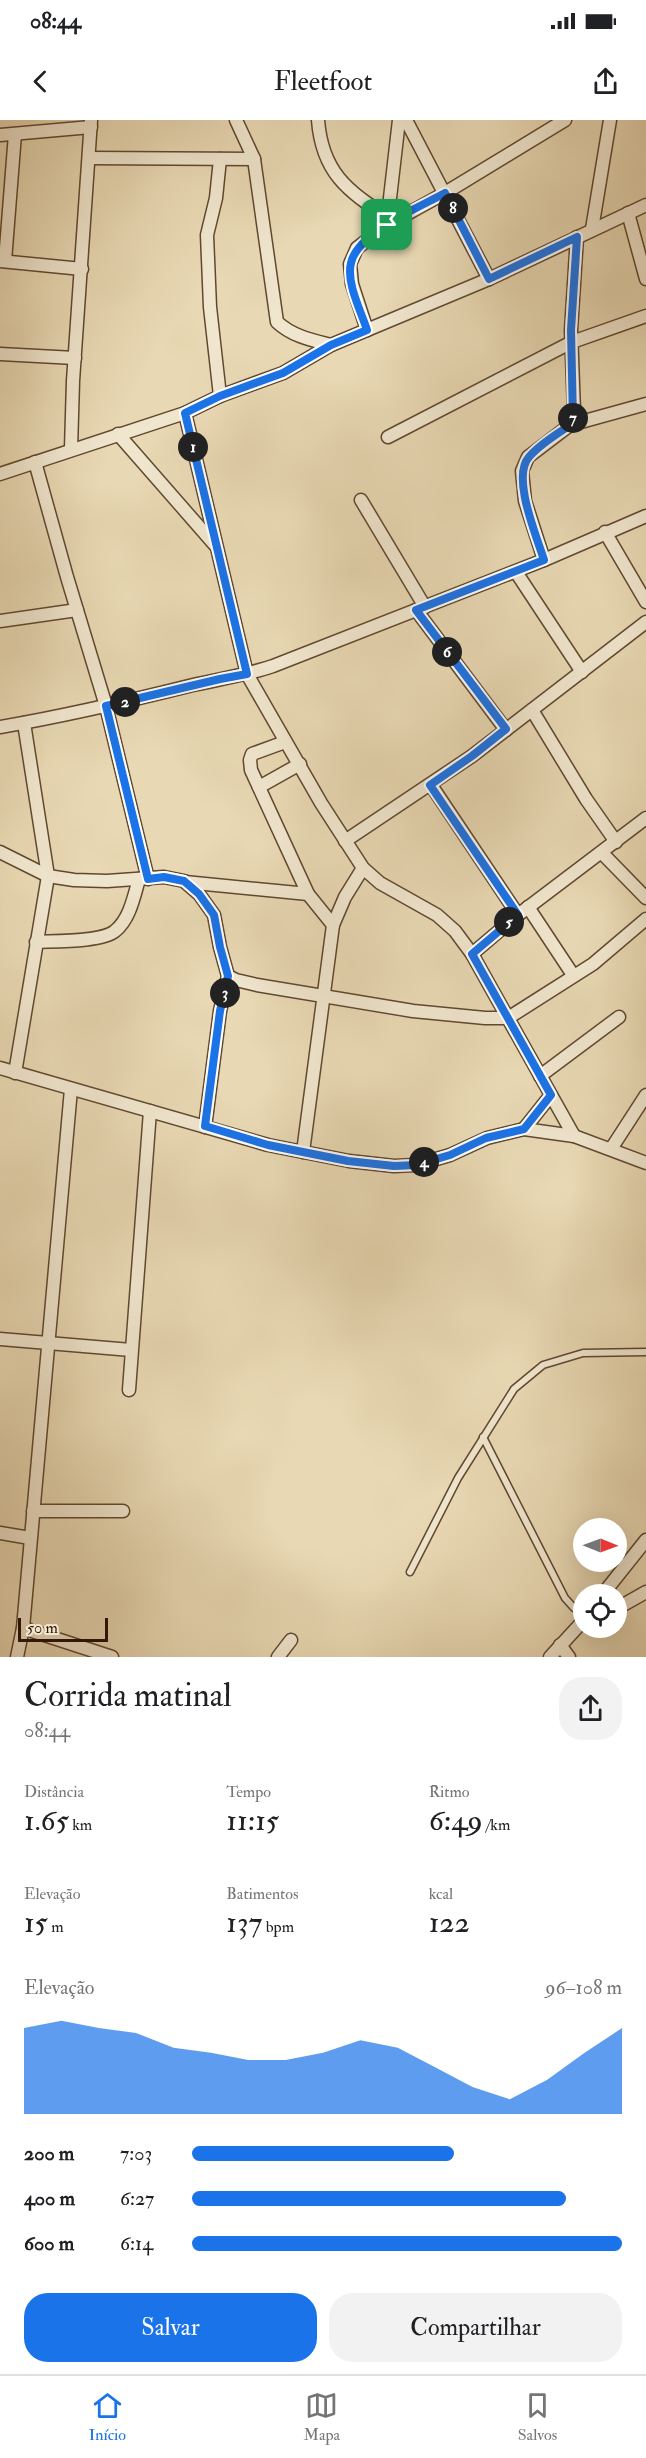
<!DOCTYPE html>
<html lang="pt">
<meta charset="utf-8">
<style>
:root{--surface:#fff;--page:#f2f2f2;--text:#202124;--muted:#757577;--line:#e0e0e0;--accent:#1a73e8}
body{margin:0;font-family:"IM FELL Double Pica",serif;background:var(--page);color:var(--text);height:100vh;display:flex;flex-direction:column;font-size:22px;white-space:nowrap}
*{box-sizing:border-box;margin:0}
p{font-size:20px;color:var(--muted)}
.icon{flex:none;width:33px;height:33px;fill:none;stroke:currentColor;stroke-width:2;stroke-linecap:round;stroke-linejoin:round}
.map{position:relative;height:1537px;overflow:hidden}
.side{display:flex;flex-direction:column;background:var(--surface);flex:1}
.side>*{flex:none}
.needle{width:39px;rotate:91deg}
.buttons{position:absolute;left:573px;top:1398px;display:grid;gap:12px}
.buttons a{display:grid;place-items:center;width:54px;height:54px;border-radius:50%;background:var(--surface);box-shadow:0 6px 24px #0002;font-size:30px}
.scale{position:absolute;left:18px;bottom:15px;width:90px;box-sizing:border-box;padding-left:6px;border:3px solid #331805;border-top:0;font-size:16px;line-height:21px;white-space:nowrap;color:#331805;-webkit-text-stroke:4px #f0e6ce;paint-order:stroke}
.pin{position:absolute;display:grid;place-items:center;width:51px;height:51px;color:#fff;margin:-26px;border-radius:12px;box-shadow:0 3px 9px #0006}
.km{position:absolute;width:30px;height:30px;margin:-15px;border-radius:50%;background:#222;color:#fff;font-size:16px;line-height:30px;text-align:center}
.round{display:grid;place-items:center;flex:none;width:63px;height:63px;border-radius:24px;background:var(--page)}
.head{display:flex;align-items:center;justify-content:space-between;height:102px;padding:0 24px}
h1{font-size:33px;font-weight:600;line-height:45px}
.figures{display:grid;grid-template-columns:repeat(3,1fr);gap:9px;height:102px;padding:6px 24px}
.figures div{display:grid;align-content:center}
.figures b{font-size:30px;font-weight:600}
.figures small{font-size:16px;font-weight:400}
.figures p{font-size:16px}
.chart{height:168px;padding:12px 24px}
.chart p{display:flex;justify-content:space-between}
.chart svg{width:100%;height:108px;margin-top:6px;fill:var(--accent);opacity:.7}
.action{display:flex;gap:12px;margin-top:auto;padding:12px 24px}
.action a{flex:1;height:69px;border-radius:24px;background:var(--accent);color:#fff;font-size:24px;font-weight:600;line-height:69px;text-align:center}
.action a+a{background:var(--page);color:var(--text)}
ul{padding:0 24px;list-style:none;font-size:20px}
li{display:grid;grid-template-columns:96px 72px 1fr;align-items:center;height:45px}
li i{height:15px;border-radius:8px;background:var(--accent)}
.status{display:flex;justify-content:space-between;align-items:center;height:42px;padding:0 30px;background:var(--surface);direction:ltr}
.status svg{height:16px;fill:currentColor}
header{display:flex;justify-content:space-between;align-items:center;height:78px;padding:0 24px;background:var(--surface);font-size:27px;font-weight:600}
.menu{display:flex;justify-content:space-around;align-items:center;height:84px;border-top:2px solid var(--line);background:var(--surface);font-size:16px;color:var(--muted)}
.menu a{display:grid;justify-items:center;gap:3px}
.menu .on{color:var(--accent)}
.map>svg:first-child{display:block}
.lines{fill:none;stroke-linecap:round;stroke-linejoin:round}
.service-casing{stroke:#604830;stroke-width:9}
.minor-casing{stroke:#604830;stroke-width:15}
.service{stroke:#f0e6ce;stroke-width:6}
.minor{stroke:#f0e6ce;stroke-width:12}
.route-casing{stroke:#fff;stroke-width:12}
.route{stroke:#1a73e8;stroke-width:8}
</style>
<div class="status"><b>08:44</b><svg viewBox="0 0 49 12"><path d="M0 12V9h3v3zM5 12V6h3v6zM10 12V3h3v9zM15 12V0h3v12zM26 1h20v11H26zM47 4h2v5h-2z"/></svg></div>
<header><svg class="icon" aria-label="back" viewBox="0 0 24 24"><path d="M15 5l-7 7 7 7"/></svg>Fleetfoot<svg class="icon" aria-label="share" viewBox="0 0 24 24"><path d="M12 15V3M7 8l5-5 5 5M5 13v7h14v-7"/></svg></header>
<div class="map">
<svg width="646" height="1537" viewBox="0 0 646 1537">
<rect width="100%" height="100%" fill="#e8d8b3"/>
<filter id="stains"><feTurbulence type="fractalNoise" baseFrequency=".00333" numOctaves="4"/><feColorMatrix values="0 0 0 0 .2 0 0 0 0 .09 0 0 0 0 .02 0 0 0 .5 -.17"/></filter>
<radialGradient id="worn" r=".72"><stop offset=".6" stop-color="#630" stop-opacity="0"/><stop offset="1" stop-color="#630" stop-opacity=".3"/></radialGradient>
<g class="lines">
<defs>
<g id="service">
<path d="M 483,1317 L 565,1478 L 574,1488 L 584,1494"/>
<path d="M 410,1452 L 458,1358 L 514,1269 L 543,1245 L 583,1233 L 646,1232"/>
</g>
<g id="minor">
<path d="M 236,0 L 254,39"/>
<path d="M 318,0 C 322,52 347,71 388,97"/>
<path d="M 406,0 L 489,159"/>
<path d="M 0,15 L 91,7"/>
<path d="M 89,38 L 254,39 L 277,202 C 292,216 311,220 331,225"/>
<path d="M 628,93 L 646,159"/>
<path d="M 387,104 L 399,0"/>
<path d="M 592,109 L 610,0"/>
<path d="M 0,141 L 82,149"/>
<path d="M 5,141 L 15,14"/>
<path d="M 367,210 L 352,164 L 350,144 L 357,128 L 387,105 L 445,73 L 565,0"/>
<path d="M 0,234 L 75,238"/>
<path d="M 220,276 L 210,187 L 207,115 L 216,78 L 220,39"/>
<path d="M 185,293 L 247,554 L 321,683 L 363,748 L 380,763 L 437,795 L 455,811 L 472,834 L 574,1016"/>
<path d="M 570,305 L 574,291 L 571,210 L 577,117"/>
<path d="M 118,314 L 215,425"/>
<path d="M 388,317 L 572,222 L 646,196"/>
<path d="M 71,329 L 73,261 L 91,0"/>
<path d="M 35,342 L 67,457 L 106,586 L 148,759"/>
<path d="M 0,354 L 185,293 L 220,276 L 283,253 L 331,225 L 489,159 L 646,85"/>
<path d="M 361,380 L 425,487"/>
<path d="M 605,412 L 646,482"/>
<path d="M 544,440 L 525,381 L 522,351 L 528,337 L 570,305 L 646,284"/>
<path d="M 516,452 L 582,552"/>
<path d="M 416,490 L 506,610"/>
<path d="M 0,501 L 77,490"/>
<path d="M 532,590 L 586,679 L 616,722"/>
<path d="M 0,607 C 65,596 129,581 193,565 C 220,559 247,555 273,546 L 544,440 L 646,396"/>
<path d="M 285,622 L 252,634 L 250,640 L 251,650 L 308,774 L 333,805"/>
<path d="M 431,665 L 518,795"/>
<path d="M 259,667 L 300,644"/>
<path d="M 345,721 L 472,636 L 646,502"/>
<path d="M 0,732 L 48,756 L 74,760 L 107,761 L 164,757 L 184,761 L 199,774 L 214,795 L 220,827 L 228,856 L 220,891 L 205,1007"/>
<path d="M 602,733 L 646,778"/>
<path d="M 185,762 L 308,774"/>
<path d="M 528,787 L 573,855"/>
<path d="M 36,822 C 55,821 102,822 115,811 C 130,799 134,776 139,759"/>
<path d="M 472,834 L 518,795 L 646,698"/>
<path d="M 228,856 L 236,860 L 257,865 L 413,891 L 485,898 L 508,898 L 593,844 L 646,799"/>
<path d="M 0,948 L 268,1025 L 349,1041 L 394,1046 L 416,1045 L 450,1035 L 487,1018 L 524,1009 L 574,1016 L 646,1043"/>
<path d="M 15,953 L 48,756 L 24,603"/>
<path d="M 540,956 L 619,897"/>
<path d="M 524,1009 L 551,975"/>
<path d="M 611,1029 L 646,975"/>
<path d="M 303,1032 L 333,805 L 345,777 L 363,748"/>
<path d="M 0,1219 L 131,1230"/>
<path d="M 129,1270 L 150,991"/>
<path d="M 33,1391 L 123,1391"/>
<path d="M 0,1413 L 30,1418"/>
<path d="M 603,1474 L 646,1420"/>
<path d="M 616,1489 L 646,1472"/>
<path d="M 23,1508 L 112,1537"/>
<path d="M 560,1525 L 569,1537"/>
<path d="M 17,1537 L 23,1508 L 71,969"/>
<path d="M 278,1537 L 291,1520"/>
<path d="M 550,1537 L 584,1500"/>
</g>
</defs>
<use href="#service" class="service-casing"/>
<use href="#minor" class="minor-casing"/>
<use href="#service" class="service"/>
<use href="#minor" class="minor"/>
</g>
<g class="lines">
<defs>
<path id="route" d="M 445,73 L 489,159 L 577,117 L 571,210 L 573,299 L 570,305 C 556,315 540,324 529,337 C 511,357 537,417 544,440 L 416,490 L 506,609 L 472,636 L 430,665 L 518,795 L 472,834 L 551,975 L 524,1009 L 486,1018 L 450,1035 L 416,1045 L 394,1046 L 348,1041 L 268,1025 L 205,1006 L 220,891 L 228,856 L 220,827 L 214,795 L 199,774 L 184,761 L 164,757 L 148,759 L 106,586 L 220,559 L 247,554 L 185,293 L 220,276 L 283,253 L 331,225 L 367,210 C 361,191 346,163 351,143 C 357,113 420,87 445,73 Z"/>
</defs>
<use href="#route" class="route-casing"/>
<use href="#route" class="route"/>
</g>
<rect width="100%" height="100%" filter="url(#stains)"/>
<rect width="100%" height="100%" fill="url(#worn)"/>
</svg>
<div class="buttons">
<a><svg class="needle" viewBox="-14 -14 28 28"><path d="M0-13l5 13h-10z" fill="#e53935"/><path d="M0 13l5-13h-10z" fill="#757577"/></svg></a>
<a><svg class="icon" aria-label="locate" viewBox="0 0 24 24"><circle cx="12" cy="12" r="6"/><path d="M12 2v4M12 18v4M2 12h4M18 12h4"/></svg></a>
</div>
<div class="scale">50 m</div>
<div class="pin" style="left:387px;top:105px;background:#1e9e55"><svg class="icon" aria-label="arrive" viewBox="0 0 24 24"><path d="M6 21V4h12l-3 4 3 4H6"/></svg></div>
<b class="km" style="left:193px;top:327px">1</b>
<b class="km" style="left:125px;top:582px">2</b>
<b class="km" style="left:225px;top:873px">3</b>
<b class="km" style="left:424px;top:1042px">4</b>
<b class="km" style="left:509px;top:802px">5</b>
<b class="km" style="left:447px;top:532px">6</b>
<b class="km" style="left:573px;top:298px">7</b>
<b class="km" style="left:453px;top:88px">8</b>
</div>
<section class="side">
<div class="head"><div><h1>Corrida matinal</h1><p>08:44</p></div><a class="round"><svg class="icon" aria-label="share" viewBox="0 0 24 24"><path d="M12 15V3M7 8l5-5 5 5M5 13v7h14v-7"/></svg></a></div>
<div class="figures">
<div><p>Distância</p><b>1.65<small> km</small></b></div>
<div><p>Tempo</p><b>11:15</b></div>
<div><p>Ritmo</p><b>6:49<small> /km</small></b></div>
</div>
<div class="figures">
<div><p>Elevação</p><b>15<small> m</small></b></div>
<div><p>Batimentos</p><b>137<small> bpm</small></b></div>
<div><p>kcal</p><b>122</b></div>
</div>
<div class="chart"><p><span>Elevação</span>96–108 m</p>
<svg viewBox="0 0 160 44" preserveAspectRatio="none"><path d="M0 44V9L10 6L20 9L30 11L40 17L50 19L60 22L70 22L80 19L90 14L100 17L110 25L120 33L130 38L140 30L150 19L160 9V44z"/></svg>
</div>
<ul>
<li><b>200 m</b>7:03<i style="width:61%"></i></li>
<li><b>400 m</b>6:27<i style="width:87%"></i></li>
<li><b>600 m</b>6:14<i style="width:100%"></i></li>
</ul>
<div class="action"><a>Salvar</a><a>Compartilhar</a></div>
</section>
<nav class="menu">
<a class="on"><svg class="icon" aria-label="home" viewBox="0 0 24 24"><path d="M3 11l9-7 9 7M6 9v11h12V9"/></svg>Início</a>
<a><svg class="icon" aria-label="map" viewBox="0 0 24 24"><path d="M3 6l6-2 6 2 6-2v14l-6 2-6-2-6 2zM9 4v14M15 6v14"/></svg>Mapa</a>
<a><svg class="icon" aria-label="saved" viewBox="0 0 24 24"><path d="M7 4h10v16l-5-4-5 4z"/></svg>Salvos</a>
</nav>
